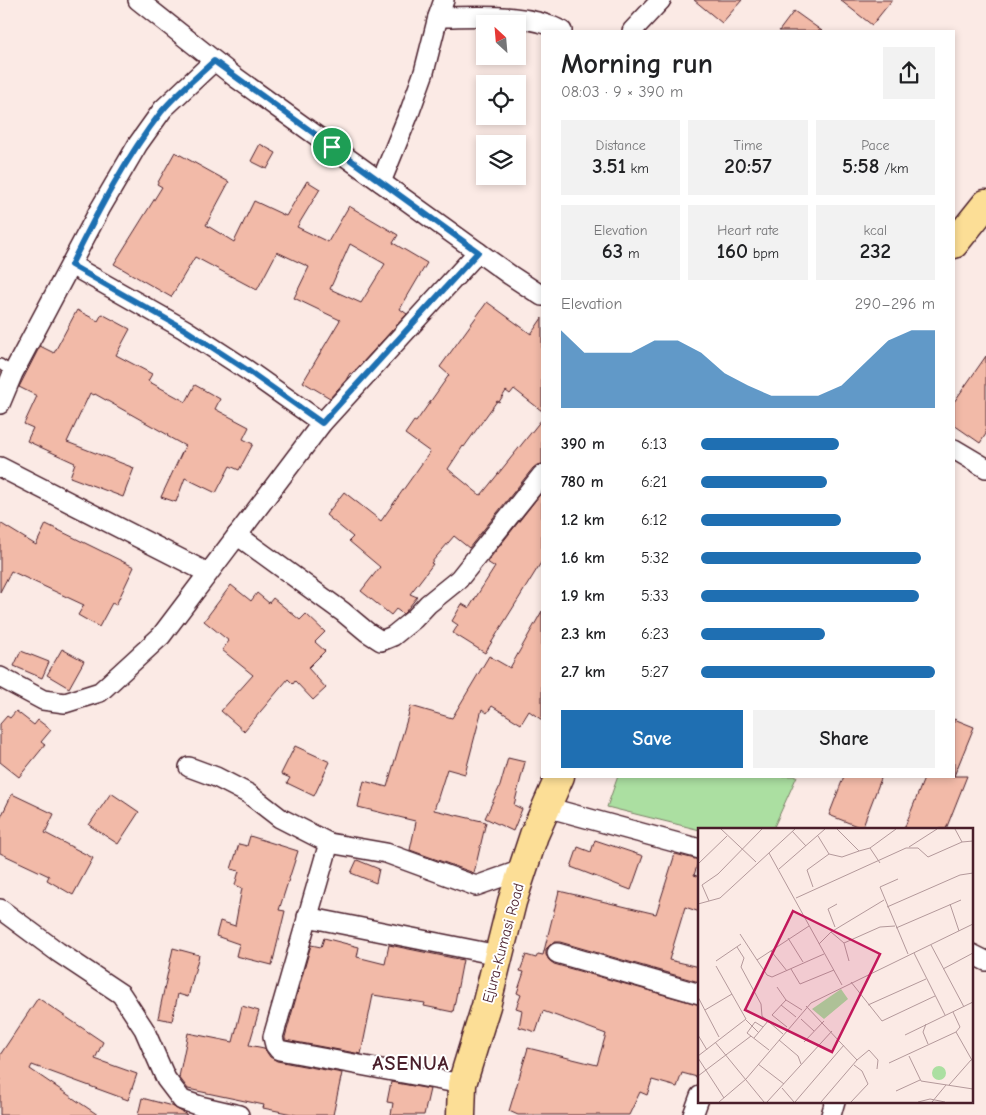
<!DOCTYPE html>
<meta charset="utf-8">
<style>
:root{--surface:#fff;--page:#f2f2f2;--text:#202124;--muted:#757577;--accent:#1f6fb2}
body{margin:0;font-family:"Comic Neue",sans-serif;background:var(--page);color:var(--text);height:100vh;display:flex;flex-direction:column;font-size:19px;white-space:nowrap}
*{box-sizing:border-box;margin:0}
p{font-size:16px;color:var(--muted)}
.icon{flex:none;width:28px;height:28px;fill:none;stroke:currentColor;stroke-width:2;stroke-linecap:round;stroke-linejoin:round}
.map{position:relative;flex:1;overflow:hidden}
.side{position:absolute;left:541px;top:30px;width:414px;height:748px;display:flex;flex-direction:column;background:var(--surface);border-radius:0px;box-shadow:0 2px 8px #0003}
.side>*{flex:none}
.needle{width:32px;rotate:334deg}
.fabs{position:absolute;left:476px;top:15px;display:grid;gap:10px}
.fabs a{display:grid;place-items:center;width:50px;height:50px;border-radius:0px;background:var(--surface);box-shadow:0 2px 8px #0003;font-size:25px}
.pin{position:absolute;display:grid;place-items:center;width:42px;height:42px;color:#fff;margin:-21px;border:2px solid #fff;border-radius:50%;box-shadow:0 1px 5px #0007}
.round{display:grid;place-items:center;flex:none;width:52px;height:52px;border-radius:0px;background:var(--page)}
.overview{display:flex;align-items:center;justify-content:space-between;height:85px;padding:0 20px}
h1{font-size:28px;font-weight:700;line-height:38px}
.stats{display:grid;grid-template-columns:repeat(3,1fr);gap:8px;height:85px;padding:5px 20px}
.stats div{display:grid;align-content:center;border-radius:0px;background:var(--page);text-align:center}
.stats b{font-size:21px;font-weight:700}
.stats small{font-size:14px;font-weight:400}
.stats p{font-size:14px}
.chart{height:140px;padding:10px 20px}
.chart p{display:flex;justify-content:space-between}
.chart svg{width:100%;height:90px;margin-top:5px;fill:var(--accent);opacity:.7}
.primary-button{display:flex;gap:10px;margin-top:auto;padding:10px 20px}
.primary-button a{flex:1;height:58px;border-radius:0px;background:var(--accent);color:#fff;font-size:20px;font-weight:700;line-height:58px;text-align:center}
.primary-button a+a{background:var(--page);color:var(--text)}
ul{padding:0 20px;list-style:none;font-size:16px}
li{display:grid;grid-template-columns:80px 60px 1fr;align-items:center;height:38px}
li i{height:12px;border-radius:6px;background:var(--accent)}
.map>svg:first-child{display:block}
.green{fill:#abdfa1;stroke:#7a7f66}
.building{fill:#f2baa8;stroke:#4a1f2b;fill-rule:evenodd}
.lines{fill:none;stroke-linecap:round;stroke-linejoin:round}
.service-casing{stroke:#4a1f2b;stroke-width:12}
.minor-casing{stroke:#4a1f2b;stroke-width:22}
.primary-casing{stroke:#4a1f2b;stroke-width:31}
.service{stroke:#fff;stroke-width:9}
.minor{stroke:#fff;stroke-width:19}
.primary{stroke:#fcde96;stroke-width:28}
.route-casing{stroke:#fff;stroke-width:10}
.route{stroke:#1f6fb2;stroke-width:6}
.labels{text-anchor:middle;stroke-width:4;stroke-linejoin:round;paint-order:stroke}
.street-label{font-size:15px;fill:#4a1f2b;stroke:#fff}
.district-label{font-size:20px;font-weight:bold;letter-spacing:1px;fill:#4a1f2b;stroke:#fff}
.inset-road{fill:none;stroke:#b4999b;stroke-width:1}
.view{fill:#c2185b;fill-opacity:0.15;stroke:#c2185b;stroke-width:2.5}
.inset-edge{fill:none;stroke:#4a1f2b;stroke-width:2.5}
</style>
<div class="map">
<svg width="986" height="1115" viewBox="0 0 986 1115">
<rect width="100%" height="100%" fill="#fbeae5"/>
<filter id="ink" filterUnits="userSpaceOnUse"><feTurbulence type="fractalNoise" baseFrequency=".02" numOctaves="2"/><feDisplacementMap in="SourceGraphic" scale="10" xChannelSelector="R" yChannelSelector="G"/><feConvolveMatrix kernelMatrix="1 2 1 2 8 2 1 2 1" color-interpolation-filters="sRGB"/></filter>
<g filter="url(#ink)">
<path class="green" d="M 618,776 L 797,776 L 773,829 L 700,829 L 700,830 L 607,807 Z"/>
<g class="building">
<path d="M 694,0 L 742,0 L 722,23 Z"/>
<path d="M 840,0 L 892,0 L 872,25 Z"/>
<path d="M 794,11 L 822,31 L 779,31 Z"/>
<path d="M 260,144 L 276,153 L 267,169 L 251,161 Z"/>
<path d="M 175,152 L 229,182 L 206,225 L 234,242 L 254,201 L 286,216 L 307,181 L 320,189 L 297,227 L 328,242 L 349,206 L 398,235 L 393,243 L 427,263 L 400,309 L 407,314 L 352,374 L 350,373 L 346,380 L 330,398 L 303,382 L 340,320 L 294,298 L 309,267 L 277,252 L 257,290 L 195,257 L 171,297 L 114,264 L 162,187 L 157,184 ZM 350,244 L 385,264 L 361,303 L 330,289 Z"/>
<path d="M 487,302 L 531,334 L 542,318 L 542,411 L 514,389 L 510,394 L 506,391 L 499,402 L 497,401 L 464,447 L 463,446 L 448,469 L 480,495 L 482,494 L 542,419 L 542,464 L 537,465 L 533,468 L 469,548 L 454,536 L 431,563 L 433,564 L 410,594 L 417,597 L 406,611 L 403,614 L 396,609 L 391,615 L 361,591 L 380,567 L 349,541 L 353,537 L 326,515 L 344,492 L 381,521 L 430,452 L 405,434 L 414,421 L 416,422 L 449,375 L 440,367 Z"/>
<path d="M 77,310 L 98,321 L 102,314 L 130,329 L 116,355 L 152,374 L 148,381 L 186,402 L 195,385 L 220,399 L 215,409 L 249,427 L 243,439 L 253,444 L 239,470 L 230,466 L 216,493 L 185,478 L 176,502 L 161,497 L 185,446 L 167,436 L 168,435 L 95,394 L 94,395 L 90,393 L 67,442 L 134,468 L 123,497 L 70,477 L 75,463 L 27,441 L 33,428 L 24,424 L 37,396 L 19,387 L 40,346 L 54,353 Z"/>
<path d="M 986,356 L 986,434 L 980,443 L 954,425 L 954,402 Z"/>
<path d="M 542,492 L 542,561 L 485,653 L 453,633 L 458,625 L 452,621 L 462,604 L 469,608 L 495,567 L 487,562 Z"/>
<path d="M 0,523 L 36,545 L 46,524 L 134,567 L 116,605 L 112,603 L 99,627 L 78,615 L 84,605 L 11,571 L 0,592 Z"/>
<path d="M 231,585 L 251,601 L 257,593 L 269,603 L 273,598 L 300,620 L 306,614 L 325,632 L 315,642 L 325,651 L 308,668 L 326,688 L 313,700 L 295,681 L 293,684 L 288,679 L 244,731 L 221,711 L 253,675 L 222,650 L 229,641 L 204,621 Z"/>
<path d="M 542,611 L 542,720 L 529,711 L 521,724 L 492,706 L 487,713 L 482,709 L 465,774 L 447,769 L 434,810 L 486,822 L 474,873 L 410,850 L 416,822 L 415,821 L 358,807 L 364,781 L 387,787 L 411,706 L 452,718 L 489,656 L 510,668 Z"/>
<path d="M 62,649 L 84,661 L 69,688 L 47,675 Z"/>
<path d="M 21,651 L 49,662 L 42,678 L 14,666 Z"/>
<path d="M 16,711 L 34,725 L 38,720 L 51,730 L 41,742 L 45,745 L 19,777 L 0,762 L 0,724 L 7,716 L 10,718 Z"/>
<path d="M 954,719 L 974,727 L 954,776 Z"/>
<path d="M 295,746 L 330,762 L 314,796 L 287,783 L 290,778 L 281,774 Z"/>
<path d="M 508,758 L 525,762 L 514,805 L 522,809 L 513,831 L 485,818 L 500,786 Z"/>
<path d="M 844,776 L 882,776 L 862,828 L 829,815 Z"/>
<path d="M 925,776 L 967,776 L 946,829 L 904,829 Z"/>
<path d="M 111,793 L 139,812 L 118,844 L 89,825 Z"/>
<path d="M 12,794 L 54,814 L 45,833 L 93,858 L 73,895 L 47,880 L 49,876 L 0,853 L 0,819 Z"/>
<path d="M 250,836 L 298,851 L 279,910 L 285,911 L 272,965 L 236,956 L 239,944 L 216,936 L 220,921 L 235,926 L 242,888 L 235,885 L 239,871 L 231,869 L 239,844 L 247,846 Z"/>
<path d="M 595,840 L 643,856 L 631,890 L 571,867 L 578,847 L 591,852 Z"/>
<path d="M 675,854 L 699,860 L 694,875 L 700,877 L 700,912 L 685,907 L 669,960 L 700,967 L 699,982 L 560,942 L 555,942 L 550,945 L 546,949 L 546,955 L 549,960 L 554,964 L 700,1005 L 700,1066 L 697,1077 L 682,1073 L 677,1087 L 652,1080 L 647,1095 L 640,1092 L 629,1115 L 518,1115 L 509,1111 L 528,1048 L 597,1065 L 606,1034 L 543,1011 L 536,1032 L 519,1027 L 522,1010 L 516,1008 L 521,995 L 517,993 L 524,972 L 520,971 L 526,955 L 536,958 L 538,954 L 543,955 L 559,891 L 656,914 Z"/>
<path d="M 357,860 L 379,869 L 376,883 L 351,873 Z"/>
<path d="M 324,938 L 359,947 L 357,957 L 385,964 L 389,945 L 463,960 L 453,1012 L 424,1006 L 425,1003 L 373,995 L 361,1054 L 285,1040 L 285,1037 L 311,945 L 321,947 Z"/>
<path d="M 173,948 L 199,955 L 188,997 L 178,994 L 172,1021 L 158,1018 Z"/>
<path d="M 38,998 L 103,1042 L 95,1059 L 137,1074 L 128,1100 L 32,1065 L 30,1069 L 98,1115 L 0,1115 L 0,1055 Z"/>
<path d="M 242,1006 L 259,1011 L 249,1045 L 264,1048 L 270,1057 L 277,1061 L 342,1073 L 333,1115 L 297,1115 L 263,1108 L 264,1105 L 188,1089 L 179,1077 L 188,1033 L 233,1042 Z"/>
<path d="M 391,1082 L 430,1089 L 424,1115 L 391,1115 L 393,1103 L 387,1102 Z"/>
<path d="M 142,1098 L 172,1106 L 187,1115 L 138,1115 Z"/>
</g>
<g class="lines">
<defs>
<path id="service" d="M 0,364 L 13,373"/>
<g id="minor">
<path d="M 138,0 L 235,77 L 510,275 L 542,296"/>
<path d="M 444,0 L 438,17 C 477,17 527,12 562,31"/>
<path d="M 632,31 L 661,0"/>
<path d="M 381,182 L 410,111 L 424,72 L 438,17"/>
<path d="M 71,265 L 184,329 L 247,370 L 322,423"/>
<path d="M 0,404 L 13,373 L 100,209 L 138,144 L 163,109 L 214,61"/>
<path d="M 954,449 L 986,468"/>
<path d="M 0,467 L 208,573"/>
<path d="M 237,535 L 343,612 L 367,632 L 381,641 L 393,636 L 414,619 L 428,604 L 459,579 L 542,475"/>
<path d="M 0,677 L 43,700 L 65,703 L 100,692 L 161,636 L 322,423 L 478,252"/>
<path d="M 189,767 L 216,777 L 249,794 L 280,818 L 329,843 L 386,853 L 476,886 L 524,869"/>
<path d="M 546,807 L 700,849"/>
<path d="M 329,843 L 273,1037 L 275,1045 L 279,1050 L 462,1084"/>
<path d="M 0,909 L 58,952 L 121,994 L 144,1029 L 166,1079 L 182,1100 L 200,1106 L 239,1115"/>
<path d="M 307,917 L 498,955"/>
<path d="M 557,953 L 700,994"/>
<path d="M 972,954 L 986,961"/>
<path d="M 693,1115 L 700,1096"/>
<path d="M 831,1115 L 835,1101"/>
</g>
<g id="primary">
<path d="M 954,244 L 986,204"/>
<path d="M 461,1115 L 462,1084 L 486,1006 L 512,902 L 534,835 L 560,776"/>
</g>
</defs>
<use href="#service" class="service-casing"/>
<use href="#minor" class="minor-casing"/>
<use href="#primary" class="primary-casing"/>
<use href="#service" class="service"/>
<use href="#minor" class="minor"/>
<use href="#primary" class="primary"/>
</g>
</g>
<g class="lines" filter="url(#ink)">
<defs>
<path id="route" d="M 214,61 L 478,252 L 322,423 L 247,370 L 184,329 L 71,265 C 97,213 126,157 162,111 C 177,93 197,77 214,61 Z"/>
</defs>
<use href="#route" class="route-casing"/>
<use href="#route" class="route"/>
</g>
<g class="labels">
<g class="street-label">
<text transform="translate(503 943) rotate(-75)" y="5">Ejura-Kumasi Road</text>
</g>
<g class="district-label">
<text x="411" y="1070">ASENUA</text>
</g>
</g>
<g transform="translate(698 828)">
<rect width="275" height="275" fill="#fbeae5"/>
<path d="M 143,161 L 150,171 L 126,191 L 114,181 ZM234 245a7 7 0 1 1 14 0a7 7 0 1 1-14 0Z" fill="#abdfa1"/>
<path class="inset-road" d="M 23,1 L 58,34M 139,1 L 161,23 L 172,20 L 182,35M 257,1 L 264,14 L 275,13M 94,3 L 108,18M 211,19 L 239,1M 172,20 L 198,1M 71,25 L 144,157M 131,26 L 144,29 L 161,23M 0,36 L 29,8M 81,41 L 127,1M 200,51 L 182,59 L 210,126M 115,59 L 109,42 L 131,26 L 120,8M 98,70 L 208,20 L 220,20 L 230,29 L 264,14M 186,72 L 133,104 L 146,115 L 182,99 L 197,98M 11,73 L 4,57 L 20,46 L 64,1M 0,76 L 22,70 L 97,1M 252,76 L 261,103M 189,79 L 262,47 L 275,45M 111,98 L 59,132 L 69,147 L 74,149 L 126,126M 137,99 L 130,81 L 139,76M 198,100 L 263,72M 42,106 L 59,132M 90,110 L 105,134M 146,115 L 151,133M 121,116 L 133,104M 233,117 L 266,179M 39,119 L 46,130 L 43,139 L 63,176 L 64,188 L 85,206M 73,123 L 89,143M 216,125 L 247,187M 18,133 L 43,116M 93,141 L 102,156 L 136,142M 245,141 L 275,125M 153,154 L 184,193 L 237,168M 79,159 L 88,172 L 104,182M 0,169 L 21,209M 88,172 L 74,187 L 89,199M 83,177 L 98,189M 170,177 L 228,151M 108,178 L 159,232 L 123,274M 7,182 L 34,166M 255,184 L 262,199 L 258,204 L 275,234M 103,191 L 116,203M 48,192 L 61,205M 228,196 L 225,204 L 230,216M 65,199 L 57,194 L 49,205 L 71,222M 0,207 L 9,222M 207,207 L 275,174M 56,210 L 70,193M 81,212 L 100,228 L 103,236M 17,214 L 66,274M 106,214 L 126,193M 0,228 L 48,191 L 18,138M 211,228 L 223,253 L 275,261M 0,230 L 26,270M 159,232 L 171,222 L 180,232 L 179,241M 191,235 L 258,204M 60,236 L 86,256M 0,248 L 53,208M 251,257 L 273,232M 84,260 L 96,274M 198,263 L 222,252M 21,274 L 48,251 L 113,175 L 275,96M 69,274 L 134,203M 97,274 L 146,217M 153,274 L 170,256 L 164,243 L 156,237M 220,274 L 232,271 L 247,274M 234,274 L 248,257"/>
<path class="view" d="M 95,83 L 182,126 L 134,224 L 47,182 Z"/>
<rect width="275" height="275" class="inset-edge"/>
</g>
</svg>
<div class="fabs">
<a><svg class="needle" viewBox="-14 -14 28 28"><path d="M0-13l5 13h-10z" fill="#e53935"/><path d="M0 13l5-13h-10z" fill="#757577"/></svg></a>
<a><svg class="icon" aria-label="locate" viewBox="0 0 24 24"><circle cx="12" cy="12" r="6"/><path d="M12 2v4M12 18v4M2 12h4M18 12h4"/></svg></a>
<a><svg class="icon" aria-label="layers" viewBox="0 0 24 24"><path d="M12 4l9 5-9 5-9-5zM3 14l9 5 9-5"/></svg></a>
</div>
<div class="pin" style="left:332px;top:147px;background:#1e9e55"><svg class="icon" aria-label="arrive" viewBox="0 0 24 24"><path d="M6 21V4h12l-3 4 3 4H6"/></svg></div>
<section class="side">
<div class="overview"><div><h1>Morning run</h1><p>08:03 · 9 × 390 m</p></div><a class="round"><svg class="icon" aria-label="share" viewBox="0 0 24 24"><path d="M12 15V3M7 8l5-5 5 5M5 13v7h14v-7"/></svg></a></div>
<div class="stats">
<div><p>Distance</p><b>3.51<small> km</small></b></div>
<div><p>Time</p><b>20:57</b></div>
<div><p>Pace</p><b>5:58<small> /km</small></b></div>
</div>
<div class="stats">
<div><p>Elevation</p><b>63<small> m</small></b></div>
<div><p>Heart rate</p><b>160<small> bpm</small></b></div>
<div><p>kcal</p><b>232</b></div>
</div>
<div class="chart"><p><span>Elevation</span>290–296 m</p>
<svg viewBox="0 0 160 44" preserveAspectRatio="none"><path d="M0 44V6L10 17L20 17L30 17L40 11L50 11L60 17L70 27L80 33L90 38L100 38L110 38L120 33L130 22L140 11L150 6L160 6V44z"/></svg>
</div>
<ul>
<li><b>390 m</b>6:13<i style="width:59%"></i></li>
<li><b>780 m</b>6:21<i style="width:54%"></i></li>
<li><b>1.2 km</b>6:12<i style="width:60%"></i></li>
<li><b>1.6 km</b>5:32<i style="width:94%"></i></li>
<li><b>1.9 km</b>5:33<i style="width:93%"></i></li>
<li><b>2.3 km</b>6:23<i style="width:53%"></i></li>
<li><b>2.7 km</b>5:27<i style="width:100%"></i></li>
</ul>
<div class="primary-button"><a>Save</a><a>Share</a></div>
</section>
</div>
